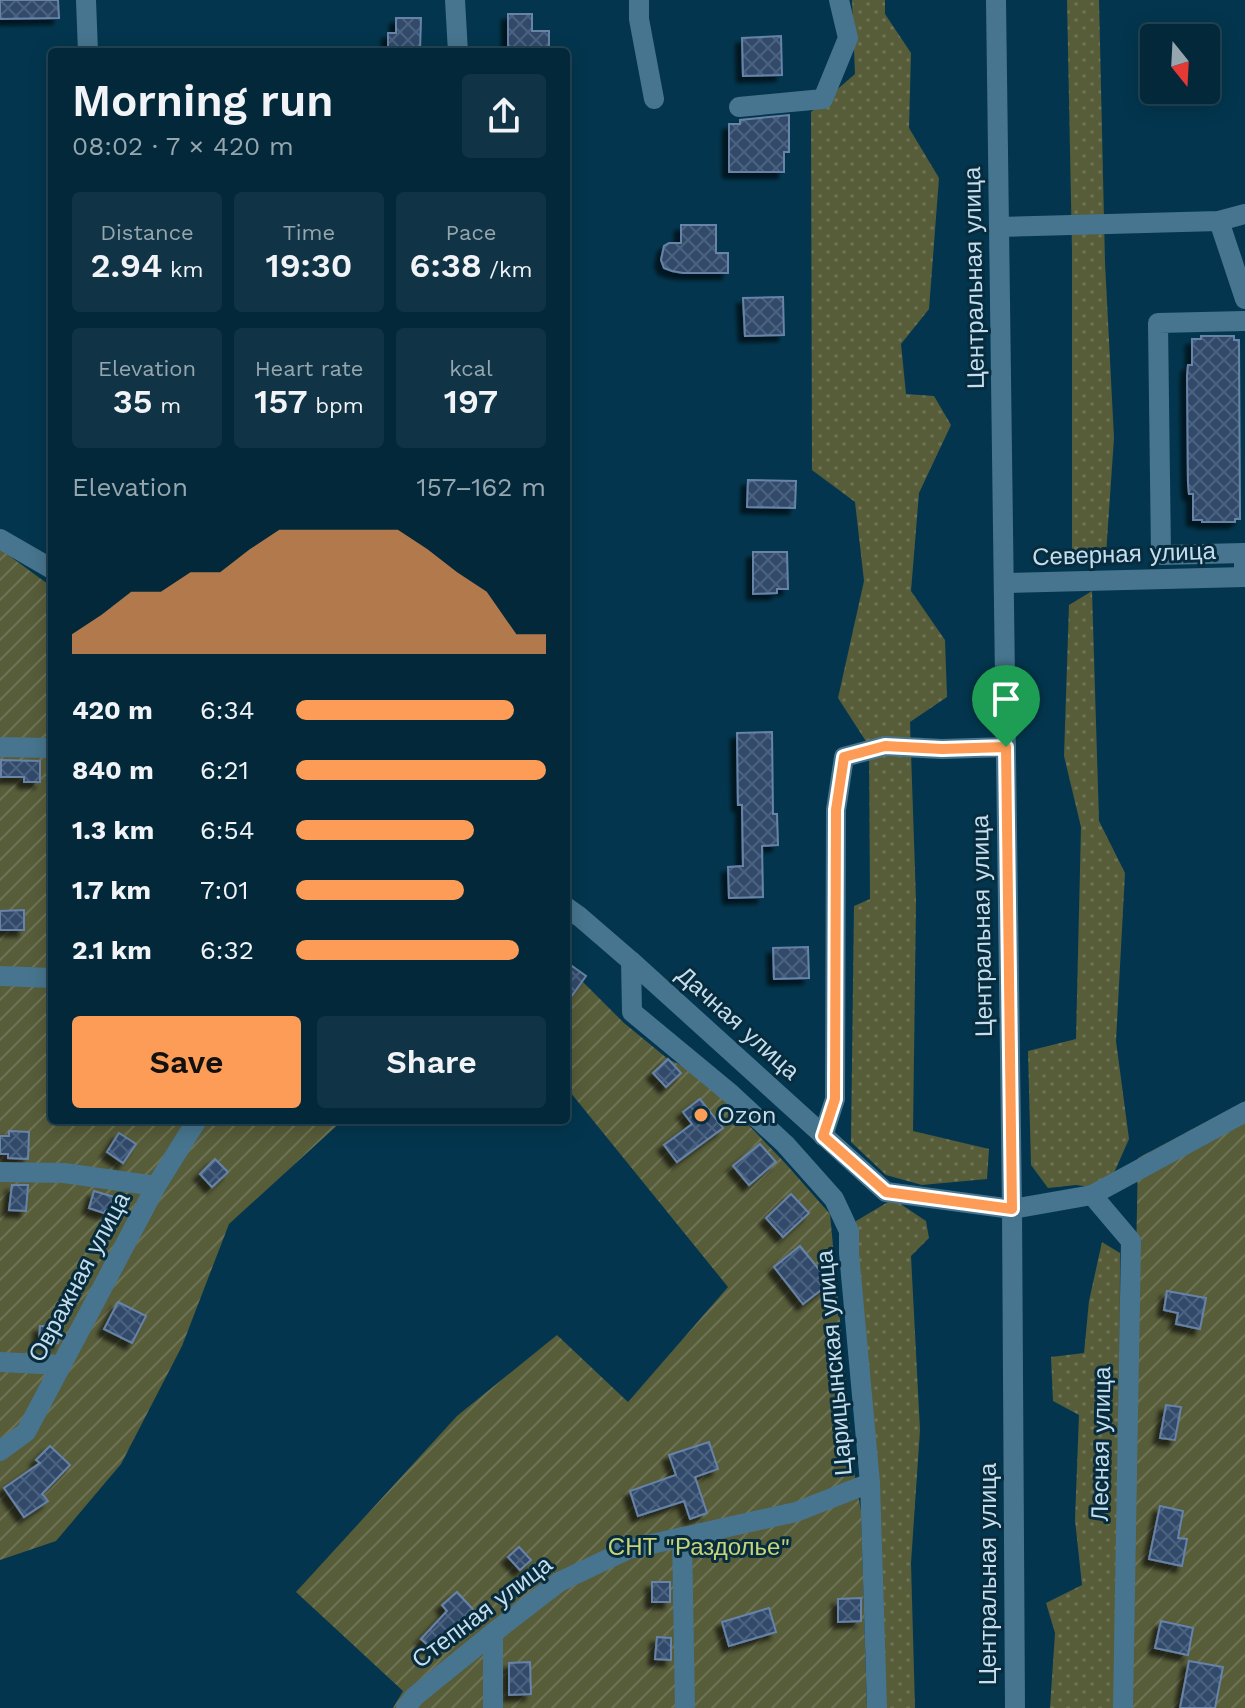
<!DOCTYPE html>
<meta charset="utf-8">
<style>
:root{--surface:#02283a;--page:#103445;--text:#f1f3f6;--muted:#96a6af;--line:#234454;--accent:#fd9c56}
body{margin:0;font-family:"Work Sans",sans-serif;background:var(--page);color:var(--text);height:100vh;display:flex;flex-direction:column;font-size:30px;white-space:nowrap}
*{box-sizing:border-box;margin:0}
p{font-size:26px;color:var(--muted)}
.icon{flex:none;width:44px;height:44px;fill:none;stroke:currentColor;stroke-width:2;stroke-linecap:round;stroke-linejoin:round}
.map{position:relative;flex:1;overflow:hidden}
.details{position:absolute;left:48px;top:48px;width:522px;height:1076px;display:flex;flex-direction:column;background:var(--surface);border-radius:8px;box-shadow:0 4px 20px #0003,0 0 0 2px var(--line)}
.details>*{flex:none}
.needle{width:52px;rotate:162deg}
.buttons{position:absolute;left:1140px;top:24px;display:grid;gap:16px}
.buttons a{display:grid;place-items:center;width:80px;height:80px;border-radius:8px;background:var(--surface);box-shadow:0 4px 20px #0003,0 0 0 2px var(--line);font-size:40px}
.pin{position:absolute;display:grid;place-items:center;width:68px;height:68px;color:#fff;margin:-82px -34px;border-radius:50% 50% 50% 0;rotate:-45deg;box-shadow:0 0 8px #0007}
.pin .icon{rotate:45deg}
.round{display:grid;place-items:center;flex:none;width:84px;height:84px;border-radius:8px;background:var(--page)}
.headline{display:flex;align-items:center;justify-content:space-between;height:136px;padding:0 24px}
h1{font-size:44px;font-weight:600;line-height:60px}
.metrics{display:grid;grid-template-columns:repeat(3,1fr);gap:12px;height:136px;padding:8px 24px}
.metrics div{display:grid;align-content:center;border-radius:8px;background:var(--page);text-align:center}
.metrics b{font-size:34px;font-weight:600}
.metrics small{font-size:22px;font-weight:400}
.metrics p{font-size:22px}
.chart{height:224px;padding:16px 24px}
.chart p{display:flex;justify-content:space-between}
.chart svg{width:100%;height:144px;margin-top:8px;fill:var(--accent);opacity:.7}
.primary-button{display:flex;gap:16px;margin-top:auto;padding:16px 24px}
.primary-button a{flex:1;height:92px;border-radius:8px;background:var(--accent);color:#111;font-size:32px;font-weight:600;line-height:92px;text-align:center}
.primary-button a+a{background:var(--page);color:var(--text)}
ul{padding:0 24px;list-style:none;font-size:26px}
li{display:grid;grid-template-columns:128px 96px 1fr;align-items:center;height:60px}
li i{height:20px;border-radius:10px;background:var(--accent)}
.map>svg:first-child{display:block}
.grass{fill:url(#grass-dots)}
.garden{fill:url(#garden-furrows)}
.building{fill:url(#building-cross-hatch);stroke:#6783a8;stroke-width:2;filter:url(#shadow)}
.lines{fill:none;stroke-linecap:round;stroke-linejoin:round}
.minor{stroke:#47758f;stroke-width:20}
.route-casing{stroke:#fff;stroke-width:16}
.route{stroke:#fd9c56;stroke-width:10}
.poi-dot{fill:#fd9c56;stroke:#072c3e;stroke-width:3}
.labels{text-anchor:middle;stroke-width:6;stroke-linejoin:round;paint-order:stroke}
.street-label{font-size:24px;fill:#c5ddec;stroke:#072c3e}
.poi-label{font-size:24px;fill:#c5ddec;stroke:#072c3e;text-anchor:start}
.park-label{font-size:24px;fill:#c8d478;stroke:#072c3e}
</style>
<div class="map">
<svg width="1245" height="1708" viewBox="0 0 1245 1708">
<defs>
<pattern id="grass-dots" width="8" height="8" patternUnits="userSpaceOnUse" patternTransform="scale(2)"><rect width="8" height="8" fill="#575c39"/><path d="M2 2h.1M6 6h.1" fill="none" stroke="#6e7356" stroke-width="1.8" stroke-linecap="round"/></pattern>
<pattern id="garden-furrows" width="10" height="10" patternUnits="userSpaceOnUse" patternTransform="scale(2)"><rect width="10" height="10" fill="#575c39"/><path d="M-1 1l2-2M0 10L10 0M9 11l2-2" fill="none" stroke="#6e7356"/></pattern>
<pattern id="building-cross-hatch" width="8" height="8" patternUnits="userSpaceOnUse" patternTransform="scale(2)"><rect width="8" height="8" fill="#304a6b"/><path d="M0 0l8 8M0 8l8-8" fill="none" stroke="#4c6480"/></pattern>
<filter id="shadow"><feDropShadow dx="-6" dy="6" stdDeviation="2" flood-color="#0009"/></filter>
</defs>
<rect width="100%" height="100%" fill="#03364e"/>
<g class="grass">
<path d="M 852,0 L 885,0 L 885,14 L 911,53 L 909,128 L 939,178 L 929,309 L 901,344 L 906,394 L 934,396 L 951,425 L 919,493 L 911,591 L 945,640 L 947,697 L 910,722 L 916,901 L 913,1131 L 989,1149 L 987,1179 L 922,1185 L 886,1175 L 851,1142 L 854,906 L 870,899 L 869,746 L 838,698 L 864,581 L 855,502 L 812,470 L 811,112 L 855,74 Z"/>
<path d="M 1067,0 L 1099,0 L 1105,263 L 1114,438 L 1106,554 L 1072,554 L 1072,250 Z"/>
<path d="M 1092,591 L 1099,821 L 1125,873 L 1116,1041 L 1129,1139 L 1110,1182 L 1098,1188 L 1076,1185 L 1048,1188 L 1031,1165 L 1028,1051 L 1076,1039 L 1081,827 L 1064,756 L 1069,605 Z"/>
<path d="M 893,1199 L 926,1221 L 929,1238 L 911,1256 L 920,1430 L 911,1563 L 915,1708 L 877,1708 L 856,1267 L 856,1221 Z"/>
<path d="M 1102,1242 L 1120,1253 L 1119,1708 L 1050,1708 L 1055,1633 L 1046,1603 L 1082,1585 L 1075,1520 L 1079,1415 L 1053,1401 L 1051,1357 L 1084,1353 L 1089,1301 Z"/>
</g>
<g class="garden">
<path d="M 0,549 L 52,587 L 52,1120 L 343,1120 L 229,1224 L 182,1346 L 121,1464 L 56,1541 L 0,1560 Z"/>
<path d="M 566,965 L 624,1023 L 668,1059 L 691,1070 L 711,1086 L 786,1164 L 830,1214 L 854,1470 L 861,1511 L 867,1708 L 393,1708 L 403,1691 L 296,1592 L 457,1416 L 557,1335 L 628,1402 L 728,1287 L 566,1087 Z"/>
<path d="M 1245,1101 L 1245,1708 L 1127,1708 L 1138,1158 Z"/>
</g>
<g class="building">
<path d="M 0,0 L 58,0 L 59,18 L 0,19 Z"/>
<path d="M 508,14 L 532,14 L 532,31 L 549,31 L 549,52 L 508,52 Z"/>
<path d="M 396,18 L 421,18 L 420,52 L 388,52 L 388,33 L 396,33 Z"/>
<path d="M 781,36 L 782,75 L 743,76 L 742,38 Z"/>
<path d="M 789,115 L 789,152 L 784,152 L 784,172 L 729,172 L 729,124 L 740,124 L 740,120 Z"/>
<path d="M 681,225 L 716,225 L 716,253 L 728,253 L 728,273 L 683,273 L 672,271 L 664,268 L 661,260 L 664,246 L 669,243 L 681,243 Z"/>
<path d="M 783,297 L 784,335 L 745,336 L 743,298 Z"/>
<path d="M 1201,336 L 1234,336 L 1234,340 L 1239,340 L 1240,519 L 1235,519 L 1235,522 L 1202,522 L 1202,520 L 1193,520 L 1193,494 L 1189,494 L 1188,483 L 1187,376 L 1188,365 L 1192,365 L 1192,339 L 1201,339 Z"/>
<path d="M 748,480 L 796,481 L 795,508 L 747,507 Z"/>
<path d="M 753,552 L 787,552 L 788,589 L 777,589 L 777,593 L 753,594 Z"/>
<path d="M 772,732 L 773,814 L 777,814 L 778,845 L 762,846 L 763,897 L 729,898 L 728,867 L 743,866 L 742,805 L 738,805 L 737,733 Z"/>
<path d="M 1,760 L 40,761 L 40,782 L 24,782 L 24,777 L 1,777 Z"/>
<path d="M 24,910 L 24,930 L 0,930 L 0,911 Z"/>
<path d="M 808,947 L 809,978 L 774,979 L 773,948 Z"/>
<path d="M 572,966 L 586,976 L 566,1004 L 566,974 Z"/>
<path d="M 668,1059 L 681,1073 L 666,1087 L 653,1073 Z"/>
<path d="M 700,1099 L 723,1128 L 677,1162 L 664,1145 L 692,1124 L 683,1112 Z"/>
<path d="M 9,1131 L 29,1132 L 28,1159 L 8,1158 L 8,1154 L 0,1154 L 0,1136 L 9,1136 Z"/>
<path d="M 119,1133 L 136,1144 L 123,1163 L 107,1152 Z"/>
<path d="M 760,1144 L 776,1162 L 749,1185 L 733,1166 Z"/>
<path d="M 215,1159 L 228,1172 L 212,1187 L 200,1174 Z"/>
<path d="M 12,1185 L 28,1185 L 26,1211 L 9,1210 Z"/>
<path d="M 94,1191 L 114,1197 L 109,1212 L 105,1211 L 104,1213 L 89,1208 Z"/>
<path d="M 791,1194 L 809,1213 L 783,1237 L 766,1218 Z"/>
<path d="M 800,1246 L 830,1283 L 803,1304 L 774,1267 Z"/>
<path d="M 1167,1291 L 1206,1298 L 1200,1329 L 1176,1324 L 1178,1313 L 1164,1310 Z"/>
<path d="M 118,1302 L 146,1316 L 132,1343 L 104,1329 Z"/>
<path d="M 40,1326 L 60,1327 L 58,1343 L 39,1342 Z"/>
<path d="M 1166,1405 L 1181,1407 L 1175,1440 L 1160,1438 Z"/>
<path d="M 709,1442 L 718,1469 L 695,1477 L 707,1513 L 690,1519 L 684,1501 L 638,1516 L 630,1491 L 676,1475 L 669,1455 Z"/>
<path d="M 50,1446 L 70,1465 L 42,1494 L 48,1501 L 24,1517 L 4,1488 L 40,1463 L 36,1460 Z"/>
<path d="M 1160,1506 L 1183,1511 L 1178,1538 L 1187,1539 L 1182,1566 L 1149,1559 Z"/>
<path d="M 519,1547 L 531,1560 L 520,1570 L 508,1557 Z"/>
<rect x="652" y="1582" width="18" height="20"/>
<path d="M 457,1592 L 479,1616 L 464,1630 L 461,1626 L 436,1653 L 421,1639 L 447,1611 L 442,1605 Z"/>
<path d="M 861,1598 L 861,1621 L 838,1622 L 838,1599 Z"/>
<path d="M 769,1608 L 776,1632 L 729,1646 L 722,1622 Z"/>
<path d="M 1161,1621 L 1193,1628 L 1188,1655 L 1155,1648 Z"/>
<path d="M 657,1637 L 671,1638 L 671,1660 L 655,1659 Z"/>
<path d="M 1189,1661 L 1223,1667 L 1215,1708 L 1180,1708 Z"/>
<path d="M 530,1662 L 531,1694 L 509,1695 L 509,1663 Z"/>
</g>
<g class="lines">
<g class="minor">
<path d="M 86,0 L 88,52"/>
<path d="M 455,0 L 458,52"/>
<path d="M 639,0 L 639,19 L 654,99"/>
<path d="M 996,0 L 1012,1209 L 1015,1708"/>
<path d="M 739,107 L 823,99 L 848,38 L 839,0"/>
<path d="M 1219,221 L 1245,299"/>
<path d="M 999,227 L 1219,221 L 1245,214"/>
<path d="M 0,539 L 52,569"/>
<path d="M 1244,577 L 1244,553 L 1161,555 L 1158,323 L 1245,321"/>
<path d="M 1005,583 L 1245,577"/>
<path d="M 0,747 L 52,748"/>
<path d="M 566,907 L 580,917 L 631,961 L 886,1192 L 1012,1209 L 1092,1195 L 1245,1112"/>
<path d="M 631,961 L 632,1012 L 731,1094 L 785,1144 L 834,1199 L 849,1231 L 849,1253 L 870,1483 L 877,1708"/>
<path d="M 0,976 L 52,978"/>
<path d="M 823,1136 L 835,1099 L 836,810 L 844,757 L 885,746 L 942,749 L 1006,747"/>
<path d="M 0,1172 L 64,1173 L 156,1186"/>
<path d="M 1092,1195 L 1131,1241 L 1123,1708"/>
<path d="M 0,1362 L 61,1365"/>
<path d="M 0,1451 L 26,1432 L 156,1186 L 197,1120"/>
<path d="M 682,1537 L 685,1708"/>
<path d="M 493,1633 L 493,1708"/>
<path d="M 406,1708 L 414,1697 L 493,1633 L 559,1582 L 629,1549 L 796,1512 L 870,1483"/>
</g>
</g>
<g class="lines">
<defs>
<path id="route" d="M 885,746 L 942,749 L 1006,747 L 1012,1209 L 886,1192 L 823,1136 L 835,1099 L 836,810 L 844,757 Z"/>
</defs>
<use href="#route" class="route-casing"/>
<use href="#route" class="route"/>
</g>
<circle class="poi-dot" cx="701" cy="1115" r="8"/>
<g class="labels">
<g class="street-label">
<text transform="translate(974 278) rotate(-91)" y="8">Центральная улица</text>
<text transform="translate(1124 554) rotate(-2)" y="8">Северная улица</text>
<text transform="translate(982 926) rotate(-91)" y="8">Центральная улица</text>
<text transform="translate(738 1023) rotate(42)" y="8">Дачная улица</text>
<text transform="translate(79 1277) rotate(-62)" y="8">Овражная улица</text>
<text transform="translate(834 1363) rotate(-95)" y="8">Царицынская улица</text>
<text transform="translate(1101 1444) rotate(-89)" y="8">Лесная улица</text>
<text transform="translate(988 1574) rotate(-90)" y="8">Центральная улица</text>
<text transform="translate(482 1612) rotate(-37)" y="8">Степная улица</text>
</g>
<g class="poi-label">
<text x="717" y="1123">Ozon</text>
</g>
<g class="park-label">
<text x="699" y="1555">СНТ "Раздолье"</text>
</g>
</g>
</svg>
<div class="buttons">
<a><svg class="needle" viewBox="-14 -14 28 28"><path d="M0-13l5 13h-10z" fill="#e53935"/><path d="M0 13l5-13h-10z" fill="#96a6af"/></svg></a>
</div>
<div class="pin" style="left:1006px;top:747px;background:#1e9e55"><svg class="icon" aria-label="arrive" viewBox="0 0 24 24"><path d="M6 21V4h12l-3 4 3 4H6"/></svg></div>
<section class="details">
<div class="headline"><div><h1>Morning run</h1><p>08:02 · 7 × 420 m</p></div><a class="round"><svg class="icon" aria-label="share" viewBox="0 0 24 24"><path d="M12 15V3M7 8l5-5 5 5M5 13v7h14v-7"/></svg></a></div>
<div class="metrics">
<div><p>Distance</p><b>2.94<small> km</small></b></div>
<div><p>Time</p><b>19:30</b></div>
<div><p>Pace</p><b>6:38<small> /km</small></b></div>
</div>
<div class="metrics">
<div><p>Elevation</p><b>35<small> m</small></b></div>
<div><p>Heart rate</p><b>157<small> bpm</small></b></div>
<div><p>kcal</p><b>197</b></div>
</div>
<div class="chart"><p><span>Elevation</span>157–162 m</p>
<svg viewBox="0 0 160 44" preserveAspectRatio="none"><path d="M0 44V38L10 32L20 25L30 25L40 19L50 19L60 12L70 6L80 6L90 6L100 6L110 6L120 12L130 19L140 25L150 38L160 38V44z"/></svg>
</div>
<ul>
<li><b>420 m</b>6:34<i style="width:87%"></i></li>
<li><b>840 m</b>6:21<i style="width:100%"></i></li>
<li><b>1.3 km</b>6:54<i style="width:71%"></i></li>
<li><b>1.7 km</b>7:01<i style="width:67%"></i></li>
<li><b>2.1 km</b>6:32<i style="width:89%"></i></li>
</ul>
<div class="primary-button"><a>Save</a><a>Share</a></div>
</section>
</div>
